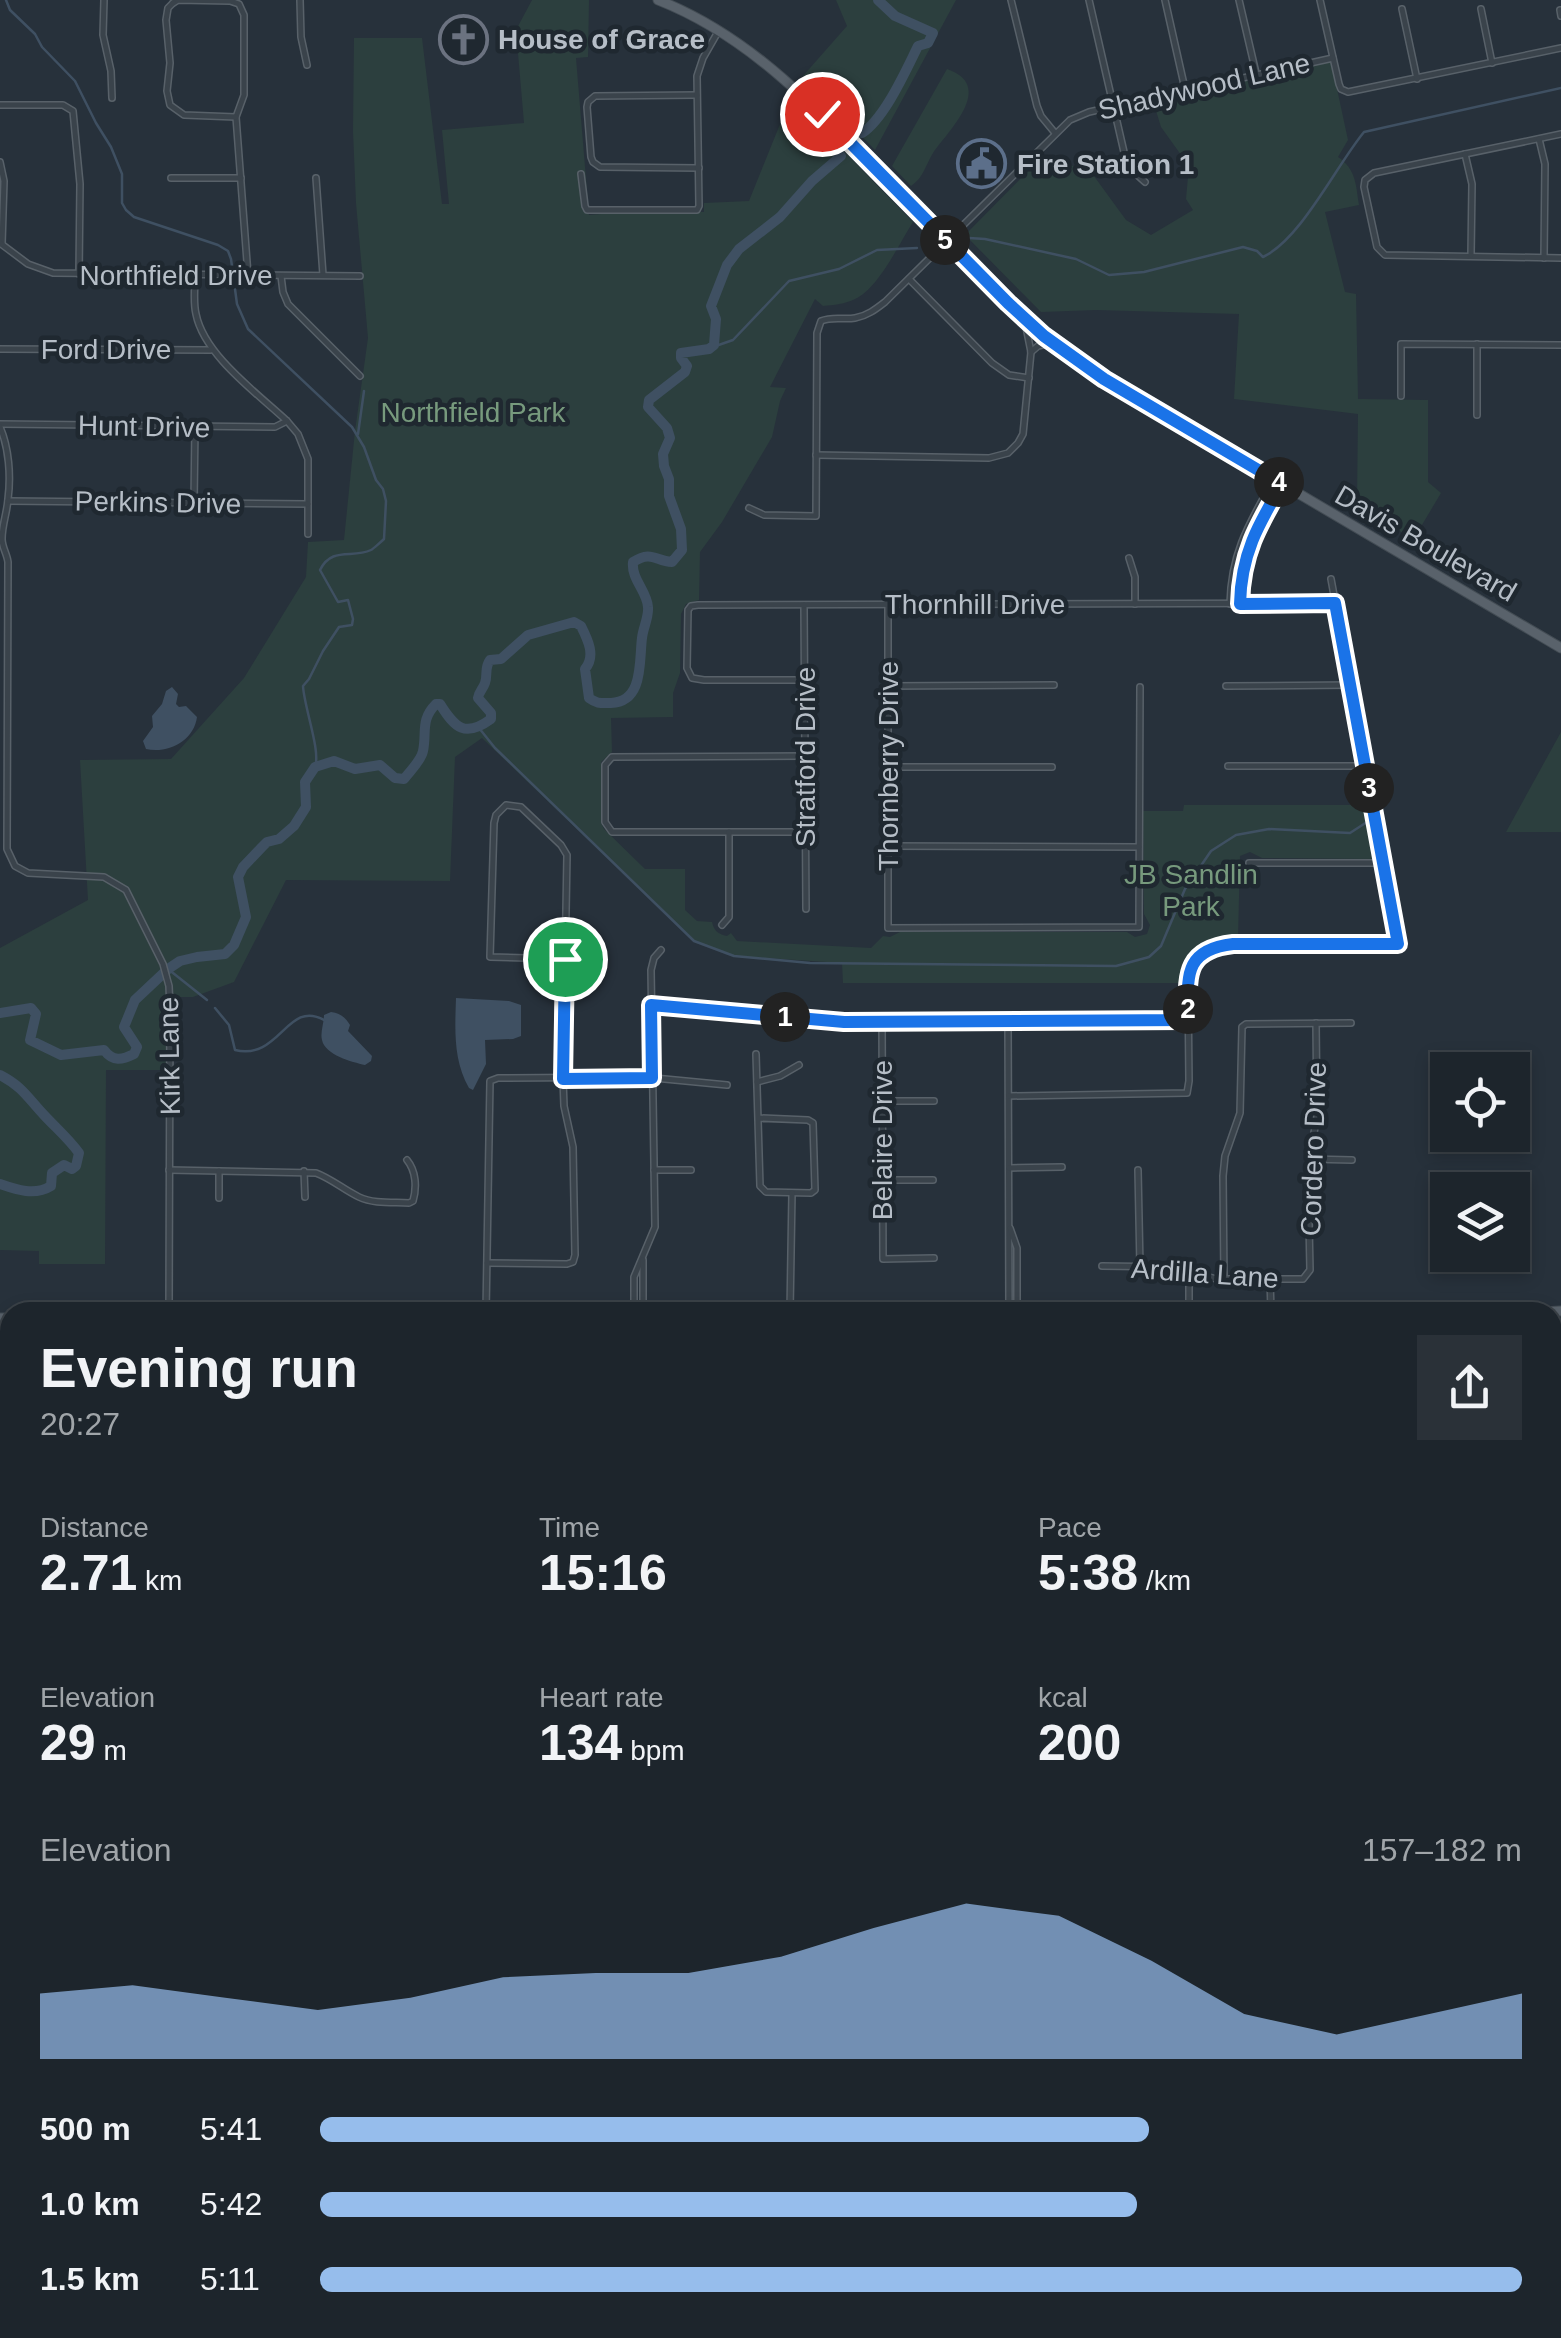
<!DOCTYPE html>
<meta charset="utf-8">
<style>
:root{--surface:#1d252c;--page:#2a3138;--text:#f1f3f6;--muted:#a0a5a9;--line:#3b4248;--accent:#96bdec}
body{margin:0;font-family:Helvetica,sans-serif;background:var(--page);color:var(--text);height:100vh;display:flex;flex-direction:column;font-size:38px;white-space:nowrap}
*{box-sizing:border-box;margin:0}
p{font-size:32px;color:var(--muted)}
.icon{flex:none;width:55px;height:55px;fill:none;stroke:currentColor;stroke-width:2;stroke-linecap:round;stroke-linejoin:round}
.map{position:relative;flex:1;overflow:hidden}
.panel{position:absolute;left:0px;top:1302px;width:1562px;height:1038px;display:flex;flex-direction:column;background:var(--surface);border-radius:30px 30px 0 0;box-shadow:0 5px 15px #0003,0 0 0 2px var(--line)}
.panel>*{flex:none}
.buttons{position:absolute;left:1430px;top:1052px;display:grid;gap:20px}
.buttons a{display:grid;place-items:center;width:100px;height:100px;border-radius:0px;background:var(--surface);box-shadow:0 5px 15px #0003,0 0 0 2px var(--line);font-size:50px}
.pin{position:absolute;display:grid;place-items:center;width:85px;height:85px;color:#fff;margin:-42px;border:5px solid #fff;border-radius:50%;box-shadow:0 2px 10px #0007}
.km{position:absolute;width:50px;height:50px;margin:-25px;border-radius:50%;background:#222;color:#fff;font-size:28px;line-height:50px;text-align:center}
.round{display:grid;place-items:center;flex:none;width:105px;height:105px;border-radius:0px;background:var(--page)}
.overview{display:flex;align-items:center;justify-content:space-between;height:170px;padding:0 40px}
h1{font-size:55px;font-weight:800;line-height:75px}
.stats{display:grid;grid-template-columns:repeat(3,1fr);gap:15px;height:170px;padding:10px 40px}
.stats div{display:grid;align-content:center}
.stats b{font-size:50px;font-weight:800}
.stats small{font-size:28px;font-weight:400}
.stats p{font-size:28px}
.chart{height:280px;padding:20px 40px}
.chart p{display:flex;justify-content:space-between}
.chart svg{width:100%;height:180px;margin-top:10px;fill:var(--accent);opacity:.7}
ul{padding:0 40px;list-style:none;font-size:32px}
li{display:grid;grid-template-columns:160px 120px 1fr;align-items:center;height:75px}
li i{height:25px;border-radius:12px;background:var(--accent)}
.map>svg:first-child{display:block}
.green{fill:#2c3f3e}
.water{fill:#3f5062}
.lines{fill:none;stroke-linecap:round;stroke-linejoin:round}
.stream{stroke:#3f5062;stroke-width:2.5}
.river{stroke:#3f5062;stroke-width:10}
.minor-casing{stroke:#586169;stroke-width:8}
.secondary-casing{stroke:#586169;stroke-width:10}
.primary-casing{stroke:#434c54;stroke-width:11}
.minor{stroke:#3a434b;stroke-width:5}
.secondary{stroke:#49525e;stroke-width:8}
.primary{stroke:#59626b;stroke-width:9}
.rail{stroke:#5d6772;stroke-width:2.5;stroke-dasharray:10 10;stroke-linecap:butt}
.route-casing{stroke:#fff;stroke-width:20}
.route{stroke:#1a73e8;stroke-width:12}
.labels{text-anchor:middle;stroke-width:9;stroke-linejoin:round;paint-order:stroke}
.poi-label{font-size:28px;font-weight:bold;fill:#b6bec7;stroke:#1f2830;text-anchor:start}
.street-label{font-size:28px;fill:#b6bec7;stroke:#1f2830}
.park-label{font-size:28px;fill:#779a7d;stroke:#1f2830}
</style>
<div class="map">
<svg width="1561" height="2338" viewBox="0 0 1561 2338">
<rect width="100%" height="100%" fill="#27313b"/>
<g class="green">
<path d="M 532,0 L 589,0 L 588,57 L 576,58 L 589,215 L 648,210 L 704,212 L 704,203 L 749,201 L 791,97 L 913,222 C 899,244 878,289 855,299 C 845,304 834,305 823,306 L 815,299 L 770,387 L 786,388 L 780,401 L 772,437 L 722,522 L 700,552 L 699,600 L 686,604 L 681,614 L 680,673 L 673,693 L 673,717 L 611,718 L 612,752 L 601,762 L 601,823 L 604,829 L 645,869 L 685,869 L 685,910 L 697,921 L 712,922 C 714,931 718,934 727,936 L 731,933 L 737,941 L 871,948 L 883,936 L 890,937 L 900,932 L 1127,932 L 1135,937 L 1147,934 L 1150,925 L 1144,914 L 1143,811 L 1183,811 L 1184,805 L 1365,805 L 1375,859 L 1262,858 L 1250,852 L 1240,856 L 1238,939 C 1209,939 1185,951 1185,983 L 843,983 L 842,963 L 734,956 L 694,941 L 482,738 L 455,757 L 450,881 L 286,880 L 234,982 L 193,997 L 167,997 L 167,1070 L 106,1070 L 105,1264 L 39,1264 L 39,1251 L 0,1250 L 0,948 L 88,900 L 80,760 L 171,759 L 244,678 L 306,577 L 308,542 L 344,540 L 355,431 L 368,338 L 356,203 L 353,131 L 354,38 L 422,38 L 442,204 L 449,204 L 442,130 L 524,123 L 516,30 Z"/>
<path d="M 836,0 L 956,0 L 875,150 L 803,76 L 847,26 Z"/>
<path d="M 1331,61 L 1348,140 L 1338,157 C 1356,169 1356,185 1359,205 L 1325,212 L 1345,292 L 1356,294 L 1358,399 L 1428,400 L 1428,482 L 1441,493 L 1413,540 L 1357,502 L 1358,414 L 1234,399 L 1239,314 L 1096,310 L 1041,312 L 965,235 L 1043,156 L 1091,172 L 1126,220 L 1151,235 L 1193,210 L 1186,199 L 1189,166 L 1161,127 L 1153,101 Z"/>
<path d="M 947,69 C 996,86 949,130 933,153 C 925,166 924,177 911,186 L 892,166 Z"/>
<path d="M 1561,732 L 1561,832 L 1506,832 Z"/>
</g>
<g class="water">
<path d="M 172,687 L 178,694 L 176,704 L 179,707 L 186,706 L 197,717 C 194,741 168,754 146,749 L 143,741 L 153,727 L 152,716 L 162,704 L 166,691 Z"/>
<path d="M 456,998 L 509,1001 L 521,1005 L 521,1036 L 513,1039 L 485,1040 L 486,1064 L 473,1090 L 469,1088 C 453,1060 455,1029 456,998 Z"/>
<path d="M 331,1012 C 340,1013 345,1017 350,1025 L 348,1031 L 372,1056 L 371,1061 L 365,1065 C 352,1062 325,1055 322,1040 C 320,1033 324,1023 324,1015 Z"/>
<path d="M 234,2330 L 255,2330 L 261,2333 L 263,2330 L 308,2330 L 313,2338 L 232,2338 Z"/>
</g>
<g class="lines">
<g class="stream">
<path d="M 6,0 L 10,10 L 35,34 L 42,47 L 75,81 L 96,123 L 111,147 L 122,174 L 122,203 L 126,210 L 134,217 L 218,245 L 228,251 L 231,259 L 237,304 L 248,329 L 352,427 L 364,447 L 376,480 L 383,489 L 386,501 L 384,539 C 382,541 373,549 371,550 C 352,559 332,546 320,570 L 338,602 L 348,600 L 353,619 L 352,625 L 339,627 L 323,651 L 309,679 L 303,686 C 304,707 321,751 315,767"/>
<path d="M 969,238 L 985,239 L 1076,259 L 1109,275 L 1144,272 L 1243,247 L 1257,251 L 1263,257 C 1301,239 1336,166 1364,132 L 1561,88"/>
<path d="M 710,348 L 733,340 L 789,281 L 839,269 L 877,250 L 917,248"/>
<path d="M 358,434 L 364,391"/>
<path d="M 479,728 L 495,748 L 694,941 L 734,956 L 810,963 L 1116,966 L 1149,957 L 1161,946 L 1185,889 L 1211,851 L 1236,835 L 1269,829 L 1350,833 L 1367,822"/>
<path d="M 168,969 L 207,1000"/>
<path d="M 215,1008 L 229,1025 L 235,1050 C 280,1061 287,999 324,1020"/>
<path d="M 1552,1387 L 1561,1387"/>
<path d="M 0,1591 L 10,1602"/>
<path d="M 363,2330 L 370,2338"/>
<path d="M 844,2338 L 853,2330"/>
</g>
<g class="river">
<path d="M 862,133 C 885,118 906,70 918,46 L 928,43 L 933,33 L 895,16 L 878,0"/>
<path d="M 0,1013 L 31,1008 L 36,1014 L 30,1040 L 61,1055 L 104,1050 C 113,1062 122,1060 134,1054 L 137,1047 L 124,1027 L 135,1000 L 168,969 L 180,961 L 197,957 L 225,954 L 234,945 L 246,917 L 238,877 L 243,867 L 262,847 L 267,842 L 279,839 L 294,826 L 306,807 L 305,782 L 315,767 L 334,761 L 355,769 L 380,765 L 395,778 L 404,779 C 410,771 421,761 423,751 C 427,732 420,720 436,704 L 440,704 C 455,728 465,738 491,719 L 491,713 L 478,698 C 479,691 483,689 485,683 C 488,675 484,668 490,660 L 501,659 L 528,635 L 574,622 L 581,626 C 588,640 596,656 585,669 L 589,698 C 597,704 601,703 611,703 C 644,702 639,661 642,638 C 643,628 649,617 648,607 C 647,591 631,579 633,562 C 652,550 655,561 672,562 L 682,550 L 681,529 L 669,496 L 669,479 L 664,466 L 663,454 L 670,438 L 667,428 L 648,407 L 649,400 L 685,372 L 687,366 L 681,358 L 681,353 L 709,349 L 714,345 L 716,319 L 711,306 L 727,265 L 739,249 L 780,217 L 812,181 L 841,156"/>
<path d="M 0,1075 C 23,1087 27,1097 44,1115 C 56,1128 68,1138 79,1153 L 76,1166 L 72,1169 L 64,1165 L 52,1173 L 51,1186 C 35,1196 17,1190 0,1184"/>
</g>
<defs>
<g id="minor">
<path d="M 104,0 L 103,35 L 111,71 L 112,98"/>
<path d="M 300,0 L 301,37 L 307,65"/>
<path d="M 1011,0 L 1037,106 L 1041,116 L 1055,133"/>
<path d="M 1089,0 L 1124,152 L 1135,173 L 1145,182"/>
<path d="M 1165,0 L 1185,89"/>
<path d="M 1239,0 L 1256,73"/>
<path d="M 1320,0 L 1339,84 L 1341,89 L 1348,92 L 1561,48"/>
<path d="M 173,3 L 178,0 L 230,1 L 239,4 L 244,15 L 244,95 L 236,117 L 248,275"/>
<path d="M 173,3 L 168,8 L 166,20 L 170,63 L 167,91 L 170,105 L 184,115 L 236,117"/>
<path d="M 1402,9 L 1417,79"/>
<path d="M 1481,9 L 1492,63"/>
<path d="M 1560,10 L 1561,16"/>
<path d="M 697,95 L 595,96 L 588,102 L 587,107 L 591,157 L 593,162 L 600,167 L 699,168"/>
<path d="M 0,105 L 63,105 L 73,111 L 80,184 L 79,274"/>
<path d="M 1561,134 L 1374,173 L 1365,180 L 1364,187 L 1377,247 L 1385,255 L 1561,258"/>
<path d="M 1539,139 L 1545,164 L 1544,258"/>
<path d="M 1465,154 L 1472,184 L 1471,255"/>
<path d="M 0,162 L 4,181 L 2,244"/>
<path d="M 581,174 L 585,206 L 587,210 L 697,210 L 699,206 L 697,76 L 703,58 L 719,30"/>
<path d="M 171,178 L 241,178"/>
<path d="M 316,178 L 323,275"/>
<path d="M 0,243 L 28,264 L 53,273 L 360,276"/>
<path d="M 195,275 C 195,288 193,302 196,314 C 204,355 257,393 287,421 L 298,434 L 308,459 L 308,534"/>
<path d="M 281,276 L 283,292 L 288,304 L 360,376"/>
<path d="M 909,279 L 992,363 L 1009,375 L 1029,378"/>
<path d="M 1477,344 L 1477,415"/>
<path d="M 0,349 L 211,350"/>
<path d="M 1031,352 L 1038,346 L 1050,343"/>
<path d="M 1401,396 L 1401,344 L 1561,345"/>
<path d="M 0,424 L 275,427 L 287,421"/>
<path d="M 0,427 C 9,448 11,476 8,499 C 7,513 2,525 2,539 C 2,547 7,554 8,562 L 7,849 L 15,866 L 28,873 L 104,877 L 126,890 L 163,964 L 169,986 L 170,1010 L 169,1312"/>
<path d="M 816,455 L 989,458 L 1008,453 L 1018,443 L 1023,434 L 1031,352 L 1025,322"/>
<path d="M 8,501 L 308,504"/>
<path d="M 194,502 L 195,427"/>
<path d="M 749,508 L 764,515 L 816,516 L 817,333 L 821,321 C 833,316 843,320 855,318 C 867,316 876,309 885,302 L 1070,120 L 1089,112 L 1333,58"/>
<path d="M 1129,558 L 1135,577 L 1135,604"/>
<path d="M 888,604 L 888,928 L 1139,927 L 1140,687"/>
<path d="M 1230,604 C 1231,552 1250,522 1274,479"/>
<path d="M 1240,604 C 1240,555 1257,527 1281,486"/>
<path d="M 804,605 L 806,909"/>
<path d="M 805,680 L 704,680 L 692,678 L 687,668 L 688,610 L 691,606 L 698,605 L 1335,603"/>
<path d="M 888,686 L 1054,685"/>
<path d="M 1226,686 L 1350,685"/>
<path d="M 805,756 L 612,757 L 605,765 L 605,822 L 612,832 L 805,832"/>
<path d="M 1228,766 L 1365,766"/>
<path d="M 888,767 L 1052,767"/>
<path d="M 888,846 L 1139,847"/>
<path d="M 1249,863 L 1383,863"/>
<path d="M 722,925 L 729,917 L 729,832"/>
<path d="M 651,1005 L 843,1022 L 1187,1020"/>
<path d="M 1008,1021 L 1009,1312"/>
<path d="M 882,1022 L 883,1259 L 934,1258"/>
<path d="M 756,1054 L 760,1186 L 766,1192 L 811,1193 L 815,1190 L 813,1123 L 808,1120 L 759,1118"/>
<path d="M 757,1082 L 780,1076 L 799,1065"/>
<path d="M 1009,1096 L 1187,1093 L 1189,1081 L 1188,984 C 1193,954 1204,947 1233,944 L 1398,944 L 1331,579"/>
<path d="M 882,1101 L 934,1101"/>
<path d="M 1309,1159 L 1352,1160"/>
<path d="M 1009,1168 L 1062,1167"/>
<path d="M 169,1170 L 316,1173 C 332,1179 344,1190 359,1197 C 374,1204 393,1202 409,1203 L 413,1201 C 417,1187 416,1171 407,1160"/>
<path d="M 654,1170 L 691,1170"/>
<path d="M 1138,1170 L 1140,1267"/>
<path d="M 219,1171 L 219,1198"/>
<path d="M 304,1171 L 305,1197"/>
<path d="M 883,1180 L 933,1180"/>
<path d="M 1010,1228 L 1017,1248 L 1017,1312"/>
<path d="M 487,1263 L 567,1264 L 573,1262 L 575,1255 L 573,1147 L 564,1106 L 563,1079 L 567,855 L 561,845 L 521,807 L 506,805 L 496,815 L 494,823 L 490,957 L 565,959"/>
<path d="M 1102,1266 L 1175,1267 L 1216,1279 L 1303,1279 L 1310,1270 L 1308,1175 L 1309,1159 L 1317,1117 L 1316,1023"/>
<path d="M 1224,1279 L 1223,1176 L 1225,1156 L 1240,1113 L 1242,1027 L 1246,1024 L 1351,1023"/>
<path d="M 1270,1279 L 1271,1312"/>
<path d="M 486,1312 L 490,1081 L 498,1078 L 644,1077 L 727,1085"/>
<path d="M 636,1312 L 634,1303 L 634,1277 L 655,1227 L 651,970 L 654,958 L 661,950"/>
<path d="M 641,1312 L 643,1304 L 643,1260"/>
<path d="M 790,1312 L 792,1193"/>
<path d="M 1189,1312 L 1189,1272"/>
<path d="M 1552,1563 L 1561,1563"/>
<path d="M 1552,1647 L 1561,1647"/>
<path d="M 1552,1736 L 1561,1736"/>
<path d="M 1552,1747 L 1561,1747"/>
<path d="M 0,1773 L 10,1773"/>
<path d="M 1552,1816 L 1561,1816"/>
<path d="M 1552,1828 L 1561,1828"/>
<path d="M 0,1870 L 10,1886"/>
<path d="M 1552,1918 L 1561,1918"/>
<path d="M 0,1999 L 3,1994"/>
<path d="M 1552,2032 L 1561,2032"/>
<path d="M 0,2037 L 10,2050"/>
<path d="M 0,2058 L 10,2053"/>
<path d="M 1552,2105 L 1561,2103"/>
<path d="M 0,2122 L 4,2117"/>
<path d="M 0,2165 L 1,2178"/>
<path d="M 0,2178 L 10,2178"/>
<path d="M 1552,2326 L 1561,2328"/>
<path d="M 1030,2330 L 1031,2338"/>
<path d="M 1156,2330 L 1163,2338"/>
<path d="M 1302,2330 L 1306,2338"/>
<path d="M 22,2338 L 22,2330"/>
<path d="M 179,2338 L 184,2330"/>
<path d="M 1129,2338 L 1135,2330"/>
<path d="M 1214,2338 L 1214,2330"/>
<path d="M 1352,2338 L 1360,2330"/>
<path d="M 1468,2338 L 1469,2330"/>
</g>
<path id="secondary" d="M 647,2330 L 647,2338"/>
<g id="primary">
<path d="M 658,0 C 737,31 795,87 853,145 C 932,226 1008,318 1104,379 L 1561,648"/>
<path d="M 1543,1312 L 1561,1311"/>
<path d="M 0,1318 L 10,1318"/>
</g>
</defs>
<use href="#minor" class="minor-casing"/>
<use href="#secondary" class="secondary-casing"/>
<use href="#primary" class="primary-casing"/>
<use href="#minor" class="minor"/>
<use href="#secondary" class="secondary"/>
<use href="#primary" class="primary"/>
<g class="rail">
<path d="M 0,1953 L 10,1964"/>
<path d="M 343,2330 L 350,2338"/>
</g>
</g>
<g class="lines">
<defs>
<path id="route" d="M 565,959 L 563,1079 L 652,1078 L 651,1005 L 844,1022 L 1188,1020 C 1188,978 1182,950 1233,944 L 1398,944 L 1335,603 L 1240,604 C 1241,554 1258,525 1282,484 L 1104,379 L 1044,336 L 1008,303 L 822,114"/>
</defs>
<use href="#route" class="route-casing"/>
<use href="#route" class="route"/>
</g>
<defs>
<symbol id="church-ring" viewBox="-11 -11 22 22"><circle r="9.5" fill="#1f2830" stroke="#6b7280" stroke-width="1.5"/><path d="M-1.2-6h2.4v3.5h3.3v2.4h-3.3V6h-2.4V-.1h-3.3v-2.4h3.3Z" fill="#6b7280"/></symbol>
<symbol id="civic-ring" viewBox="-11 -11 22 22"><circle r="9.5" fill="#1f2830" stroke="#5c6f8a" stroke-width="1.5"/><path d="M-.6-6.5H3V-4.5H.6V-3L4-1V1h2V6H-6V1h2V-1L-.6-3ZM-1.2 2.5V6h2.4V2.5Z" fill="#5c6f8a"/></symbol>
</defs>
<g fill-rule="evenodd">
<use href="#church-ring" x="436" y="12" width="55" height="55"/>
<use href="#civic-ring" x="954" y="136" width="55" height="55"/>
</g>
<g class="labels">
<g class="poi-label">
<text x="498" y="49">House of Grace</text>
<text x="1017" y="174">Fire Station 1</text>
</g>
<g class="street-label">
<text transform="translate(1204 86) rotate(-13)" y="10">Shadywood Lane</text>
<text x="176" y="285">Northfield Drive</text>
<text x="106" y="359">Ford Drive</text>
<text transform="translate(144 426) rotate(1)" y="10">Hunt Drive</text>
<text transform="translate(158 502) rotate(1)" y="10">Perkins Drive</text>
<text transform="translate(1426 543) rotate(30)" y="10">Davis Boulevard</text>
<text x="975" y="614">Thornhill Drive</text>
<text transform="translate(805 757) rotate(-90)" y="10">Stratford Drive</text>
<text transform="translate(888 766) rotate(-90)" y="10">Thornberry Drive</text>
<text transform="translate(169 1056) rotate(-91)" y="10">Kirk Lane</text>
<text transform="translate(882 1140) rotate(-90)" y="10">Belaire Drive</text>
<text transform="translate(1313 1149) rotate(-88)" y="10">Cordero Drive</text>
<text transform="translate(1205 1273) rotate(4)" y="10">Ardilla Lane</text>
</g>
<g class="park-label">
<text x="473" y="422">Northfield Park</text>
<text x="1191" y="884">JB Sandlin<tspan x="1191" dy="32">Park</tspan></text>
</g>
</g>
</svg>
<div class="buttons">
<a><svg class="icon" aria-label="locate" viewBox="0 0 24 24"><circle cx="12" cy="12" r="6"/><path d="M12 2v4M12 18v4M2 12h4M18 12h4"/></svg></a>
<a><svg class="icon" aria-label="layers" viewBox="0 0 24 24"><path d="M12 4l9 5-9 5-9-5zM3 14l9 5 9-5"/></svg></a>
</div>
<div class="pin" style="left:565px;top:959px;background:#1e9e55"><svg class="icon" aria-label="arrive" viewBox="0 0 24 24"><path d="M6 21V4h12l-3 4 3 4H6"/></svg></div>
<div class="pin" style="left:822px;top:114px;background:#d93025"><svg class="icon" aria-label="check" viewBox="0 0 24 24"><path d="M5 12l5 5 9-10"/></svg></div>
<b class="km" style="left:785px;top:1017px">1</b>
<b class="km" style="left:1188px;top:1009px">2</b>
<b class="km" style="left:1369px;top:788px">3</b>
<b class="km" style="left:1279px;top:482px">4</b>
<b class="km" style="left:945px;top:240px">5</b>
<section class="panel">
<div class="overview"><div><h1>Evening run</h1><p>20:27</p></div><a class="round"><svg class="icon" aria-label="share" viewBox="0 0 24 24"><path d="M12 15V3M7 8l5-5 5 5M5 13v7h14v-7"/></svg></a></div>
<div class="stats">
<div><p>Distance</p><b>2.71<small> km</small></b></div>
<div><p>Time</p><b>15:16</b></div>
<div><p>Pace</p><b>5:38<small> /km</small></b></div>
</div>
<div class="stats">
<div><p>Elevation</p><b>29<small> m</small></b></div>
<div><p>Heart rate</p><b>134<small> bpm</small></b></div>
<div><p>kcal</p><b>200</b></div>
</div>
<div class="chart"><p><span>Elevation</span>157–182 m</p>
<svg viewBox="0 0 160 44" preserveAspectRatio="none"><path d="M0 44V28L10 26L20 29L30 32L40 29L50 24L60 23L70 23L80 19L90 12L100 6L110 9L120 20L130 33L140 38L150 33L160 28V44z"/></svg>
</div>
<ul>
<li><b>500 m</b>5:41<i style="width:69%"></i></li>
<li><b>1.0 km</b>5:42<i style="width:68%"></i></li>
<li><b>1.5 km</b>5:11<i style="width:100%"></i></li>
</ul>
</section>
</div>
